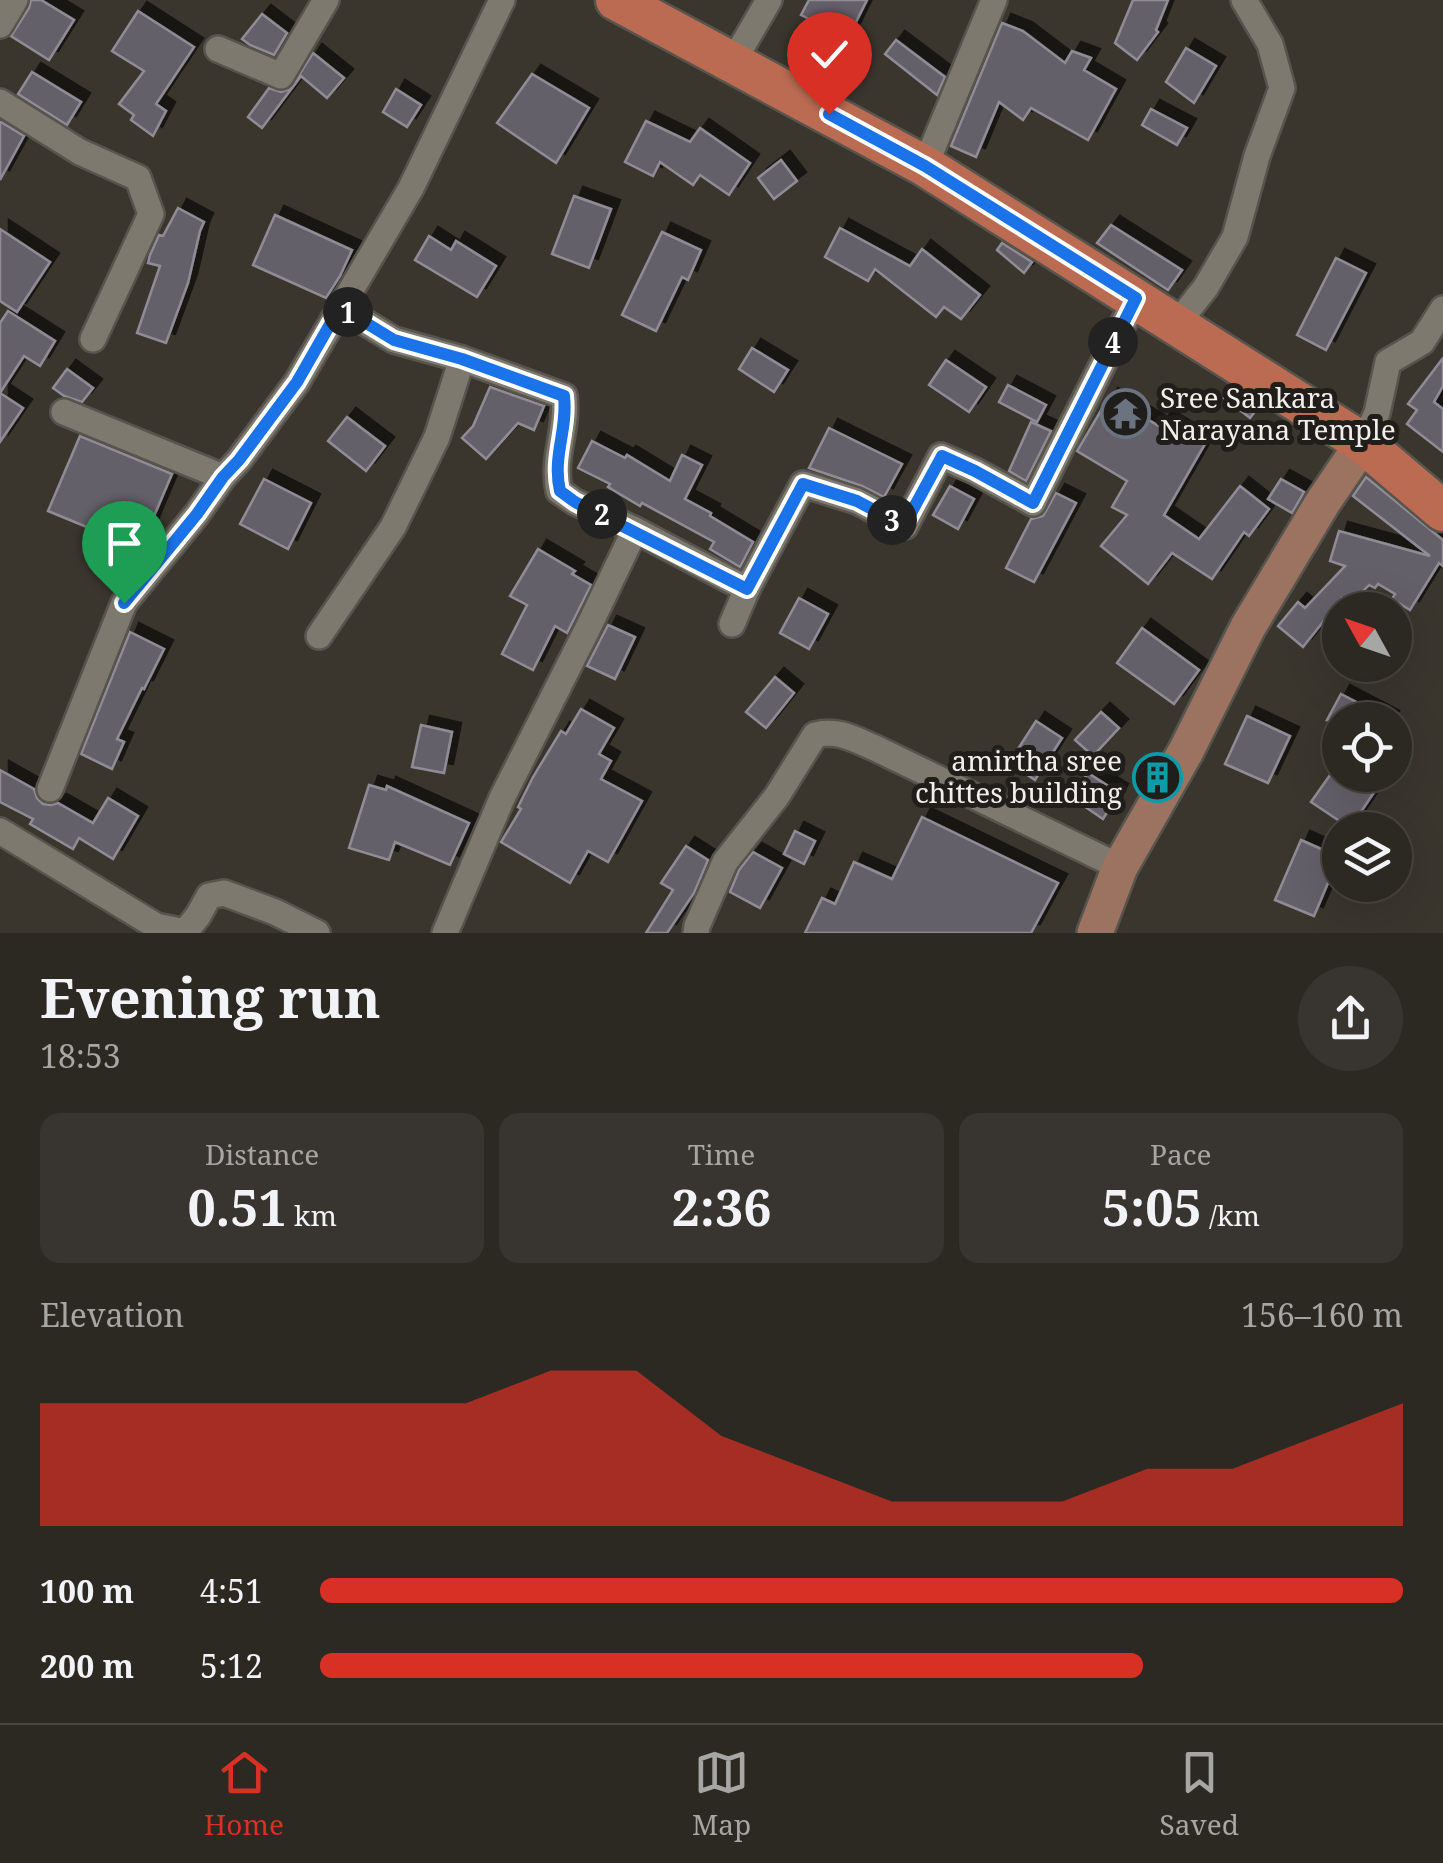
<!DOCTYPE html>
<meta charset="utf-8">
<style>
:root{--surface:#2c2822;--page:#38342f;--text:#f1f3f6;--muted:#a6a6a5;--line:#484440;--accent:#d93025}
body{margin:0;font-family:"Noto Serif",serif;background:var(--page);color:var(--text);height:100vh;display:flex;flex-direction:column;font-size:38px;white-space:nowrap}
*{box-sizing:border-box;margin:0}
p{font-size:32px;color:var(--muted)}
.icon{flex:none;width:55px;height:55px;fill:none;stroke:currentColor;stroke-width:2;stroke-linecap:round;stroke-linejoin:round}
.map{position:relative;height:933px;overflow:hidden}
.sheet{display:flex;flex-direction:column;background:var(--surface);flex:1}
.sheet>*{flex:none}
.needle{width:65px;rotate:310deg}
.buttons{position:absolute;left:1322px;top:592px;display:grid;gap:20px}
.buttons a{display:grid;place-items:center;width:90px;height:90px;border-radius:50%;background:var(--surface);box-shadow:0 10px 40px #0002,0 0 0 2px var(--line);font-size:50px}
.pin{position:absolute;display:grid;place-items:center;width:85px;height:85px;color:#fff;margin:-102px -42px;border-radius:50% 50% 50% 0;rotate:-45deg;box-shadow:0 0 10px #0007}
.pin .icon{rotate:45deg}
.km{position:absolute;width:50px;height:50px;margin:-25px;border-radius:50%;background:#222;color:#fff;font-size:28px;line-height:50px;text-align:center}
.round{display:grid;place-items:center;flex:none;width:105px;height:105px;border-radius:52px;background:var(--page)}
.headline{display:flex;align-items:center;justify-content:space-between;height:170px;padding:0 40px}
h1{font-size:55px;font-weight:700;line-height:75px}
.metrics{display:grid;grid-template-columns:repeat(3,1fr);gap:15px;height:170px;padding:10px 40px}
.metrics div{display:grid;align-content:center;border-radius:20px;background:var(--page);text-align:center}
.metrics b{font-size:50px;font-weight:700}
.metrics small{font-size:28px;font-weight:400}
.metrics p{font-size:28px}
.chart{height:280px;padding:20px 40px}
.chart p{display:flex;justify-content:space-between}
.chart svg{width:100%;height:180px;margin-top:10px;fill:var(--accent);opacity:.7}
ul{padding:0 40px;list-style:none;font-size:32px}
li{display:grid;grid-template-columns:160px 120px 1fr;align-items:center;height:75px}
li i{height:25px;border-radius:12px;background:var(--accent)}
.tab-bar{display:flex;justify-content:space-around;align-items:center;height:140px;border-top:2px solid var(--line);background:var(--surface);font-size:28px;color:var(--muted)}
.tab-bar a{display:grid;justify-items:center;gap:5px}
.tab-bar .on{color:var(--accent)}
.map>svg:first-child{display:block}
.building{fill:#646069;stroke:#908c96;stroke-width:2.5;filter:url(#shadow)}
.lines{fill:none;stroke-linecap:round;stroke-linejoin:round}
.street-casing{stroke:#57544d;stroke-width:30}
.secondary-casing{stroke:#57544d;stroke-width:40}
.primary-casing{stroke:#57544d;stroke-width:45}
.street{stroke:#7d796f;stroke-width:25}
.secondary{stroke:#9c7261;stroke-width:35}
.primary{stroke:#bb6b52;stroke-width:40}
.route-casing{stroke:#fff;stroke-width:20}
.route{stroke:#1a73e8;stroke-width:12}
.labels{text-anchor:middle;stroke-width:10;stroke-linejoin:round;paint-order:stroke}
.poi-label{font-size:28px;fill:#f2efea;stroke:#201e1a;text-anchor:start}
</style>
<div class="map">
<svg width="1443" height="933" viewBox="0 0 1443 933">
<defs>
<filter id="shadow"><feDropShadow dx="9" dy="-9" stdDeviation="0" flood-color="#0009"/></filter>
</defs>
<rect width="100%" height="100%" fill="#3a362e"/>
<g class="building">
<path d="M 31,0 L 41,0 L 74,20 L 49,60 L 11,36 L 29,8 Z"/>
<path d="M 809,0 L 867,0 L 848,38 L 801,15 Z"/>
<path d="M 1133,0 L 1168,0 L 1156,30 L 1158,32 L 1137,60 L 1115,43 Z"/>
<path d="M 138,11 L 194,47 L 156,104 L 166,111 L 153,136 L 131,120 L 134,115 L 119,104 L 144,71 L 112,51 Z"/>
<path d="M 262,14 L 287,33 L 274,55 L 250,45 L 242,39 Z"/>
<path d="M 1002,23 L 1023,31 L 1065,63 L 1072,51 L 1091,58 L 1084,70 L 1116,89 L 1088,140 L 1031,108 L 1023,120 L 999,102 L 976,157 L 951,146 Z"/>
<path d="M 896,40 L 945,77 L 937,95 L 885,54 Z"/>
<path d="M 1186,48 L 1216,66 L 1194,103 L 1166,82 Z"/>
<path d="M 313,53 L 344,78 L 327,98 L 301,76 L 262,128 L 248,117 L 269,88 L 281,92 L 290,89 Z"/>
<path d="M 32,72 L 81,102 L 67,125 L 18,94 Z"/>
<path d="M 532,74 L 589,108 L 556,163 L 497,123 Z"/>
<path d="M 396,89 L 421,105 L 407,127 L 383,112 Z"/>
<path d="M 1151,109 L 1187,128 L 1177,145 L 1142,125 Z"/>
<path d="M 646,121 L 690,142 L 700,128 L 750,163 L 729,195 L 700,175 L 693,185 L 660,162 L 653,176 L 625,162 Z"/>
<path d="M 1,122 L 24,136 L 0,180 L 0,123 Z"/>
<path d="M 781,160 L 797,181 L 774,199 L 758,178 Z"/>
<path d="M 574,196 L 611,209 L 589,268 L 552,254 Z"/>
<path d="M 178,208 L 204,222 L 200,231 L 188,283 L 166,343 L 137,333 L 160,266 L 148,263 L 150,255 L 159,235 L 163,236 Z"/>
<path d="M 275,215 L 352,250 L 340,276 L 326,298 L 253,265 Z"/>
<path d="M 1111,225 L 1182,270 L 1168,290 L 1097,243 Z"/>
<path d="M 840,228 L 910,266 L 922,249 L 980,295 L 961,319 L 944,307 L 936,317 L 875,269 L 868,281 L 825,257 Z"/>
<path d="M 0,229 L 50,262 L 17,312 L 0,301 Z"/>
<path d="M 662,232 L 701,250 L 688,280 L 682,277 L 656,331 L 622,315 Z"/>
<path d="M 429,236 L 451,250 L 456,241 L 496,266 L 477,297 L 415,260 Z"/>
<path d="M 1002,243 L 1032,262 L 1024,273 L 997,250 Z"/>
<path d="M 1336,258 L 1366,273 L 1326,350 L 1297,335 Z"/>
<path d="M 8,311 L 55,341 L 40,366 L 24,356 L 0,393 L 0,323 Z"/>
<path d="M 752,348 L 788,370 L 774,392 L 739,369 Z"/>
<path d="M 1443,358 L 1443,386 L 1434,402 L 1443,409 L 1443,452 L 1407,424 L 1417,410 L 1408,404 Z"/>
<path d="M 946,360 L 986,387 L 969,412 L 929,385 Z"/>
<path d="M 67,369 L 93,388 L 82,402 L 64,396 L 53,388 Z"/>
<path d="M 1008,385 L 1046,405 L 1037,422 L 999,402 Z"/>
<path d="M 490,387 L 544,406 L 534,430 L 518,423 L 486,459 L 462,438 L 473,426 Z"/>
<path d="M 1231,388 L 1259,406 L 1250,418 L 1224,398 Z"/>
<path d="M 0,393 L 23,408 L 0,442 Z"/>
<path d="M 1109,397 L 1159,426 L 1163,419 L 1205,444 L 1164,515 L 1199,539 L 1240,486 L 1269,509 L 1249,536 L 1244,532 L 1212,579 L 1172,553 L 1148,584 L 1101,546 L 1127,515 L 1112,507 L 1127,481 L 1077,451 Z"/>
<path d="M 347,417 L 385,446 L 366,471 L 328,441 Z"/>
<path d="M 1031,422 L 1051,431 L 1026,481 L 1009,471 Z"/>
<path d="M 829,428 L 902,464 L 884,497 L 862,486 L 809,468 Z"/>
<path d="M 80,436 L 172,474 L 140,549 L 48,511 Z"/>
<path d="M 592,441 L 625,458 L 627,455 L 670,481 L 682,455 L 702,465 L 685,499 L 711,513 L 710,516 L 753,542 L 740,567 L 710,549 L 714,542 L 642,503 L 640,506 L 608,487 L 610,484 L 578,468 Z"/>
<path d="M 1366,477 L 1443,540 L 1443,566 L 1439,563 L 1410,610 L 1392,599 L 1395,594 L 1378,584 L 1375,588 L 1369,585 L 1350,605 L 1342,598 L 1303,647 L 1278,626 L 1298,602 L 1305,608 L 1345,566 L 1330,561 L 1339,531 L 1430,556 L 1353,496 Z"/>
<path d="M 264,479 L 311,503 L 288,549 L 240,524 Z"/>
<path d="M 1281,479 L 1304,492 L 1292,513 L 1268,499 Z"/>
<path d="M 950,486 L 974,499 L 958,529 L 933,515 Z"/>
<path d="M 1056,493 L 1076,503 L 1034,582 L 1006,568 L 1031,519 L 1043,516 Z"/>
<path d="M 538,549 L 575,571 L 572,574 L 591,585 L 567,633 L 555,626 L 533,670 L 502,654 L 527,605 L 510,596 Z"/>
<path d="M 799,598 L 828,614 L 809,649 L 780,633 Z"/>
<path d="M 608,625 L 635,637 L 615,679 L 587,666 Z"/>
<path d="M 1142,628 L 1199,670 L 1174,704 L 1117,663 Z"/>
<path d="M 130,632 L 164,649 L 144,689 L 142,688 L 117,739 L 124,742 L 112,769 L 81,754 Z"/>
<path d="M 775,677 L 794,693 L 766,728 L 746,712 Z"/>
<path d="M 1341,694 L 1391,720 L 1327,720 Z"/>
<path d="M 581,709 L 614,728 L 599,754 L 611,761 L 601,779 L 642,801 L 608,862 L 588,851 L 570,883 L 501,842 L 521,809 L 518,807 L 533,777 L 561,731 L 566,734 Z"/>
<path d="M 1101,712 L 1119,728 L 1093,756 L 1075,740 Z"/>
<path d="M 1247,716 L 1290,736 L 1268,783 L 1225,764 Z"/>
<path d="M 1036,721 L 1062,738 L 1035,780 L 1009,763 Z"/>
<path d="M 421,725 L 452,732 L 444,773 L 412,767 Z"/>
<path d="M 0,770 L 34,789 L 37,798 L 43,804 L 51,805 L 58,803 L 93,823 L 108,798 L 138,816 L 113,859 L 79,838 L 73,849 L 30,824 L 33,819 L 0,802 Z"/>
<path d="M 1088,773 L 1119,793 L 1103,819 L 1072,798 Z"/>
<path d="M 1330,775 L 1370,775 L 1381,782 L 1350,828 L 1311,802 Z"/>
<path d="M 369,785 L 386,790 L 387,786 L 469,823 L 450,865 L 395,842 L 389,860 L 349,848 Z"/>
<path d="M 922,817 L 1058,883 L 1031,933 L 805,933 L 822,898 L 835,904 L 854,862 L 892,879 Z"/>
<path d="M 795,831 L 815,841 L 804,864 L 784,854 Z"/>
<path d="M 1301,840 L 1339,857 L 1314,916 L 1275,900 Z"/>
<path d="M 686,846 L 708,860 L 694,893 L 667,933 L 646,933 L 673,890 L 661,883 Z"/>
<path d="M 753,852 L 782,868 L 760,908 L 730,892 L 739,870 Z"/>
</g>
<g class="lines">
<defs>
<g id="street">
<path d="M 0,25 L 15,0"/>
<path d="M 218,49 L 281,76 L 326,0"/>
<path d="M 733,62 L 769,0"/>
<path d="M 0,102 L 80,152 L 138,178 L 151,214 L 93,339"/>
<path d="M 925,166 L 994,0"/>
<path d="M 340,307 L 394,340 L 462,359 L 564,396 C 568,430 552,456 559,491 L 575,502 L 635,530 L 587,630 L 502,798 L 445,933"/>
<path d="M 1177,324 L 1206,287 L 1235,237 L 1257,156 L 1282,88 L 1270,44 L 1244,0"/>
<path d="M 64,412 L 223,477"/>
<path d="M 1363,443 L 1377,413 L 1388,362 L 1422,342 L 1443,309"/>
<path d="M 635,530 L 747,589 L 803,484 L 857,501 L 905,526 L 941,456 L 975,471 L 1033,503 L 1136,298"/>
<path d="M 732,624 L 747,589"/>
<path d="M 319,636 L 393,527 L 437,437 L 462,359"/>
<path d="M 50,789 L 124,603 L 197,514 L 223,477 L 239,460 L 297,382 L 411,188 L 502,0"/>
<path d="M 0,831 L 156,926 L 185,932 L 198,916 L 209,896 L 224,893 L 275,912 L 317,933"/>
<path d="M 696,933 L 697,926 L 725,862 L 777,796 L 815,735 C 838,729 854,739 875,748 L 1120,867"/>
</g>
<path id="secondary" d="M 1095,933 L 1120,867 L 1186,751 L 1248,627 L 1323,502 L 1363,443"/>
<path id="primary" d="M 616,0 L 925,166 L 1363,443 L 1443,511"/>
</defs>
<use href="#street" class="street-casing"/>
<use href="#secondary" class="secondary-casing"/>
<use href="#primary" class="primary-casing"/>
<use href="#street" class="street"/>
<use href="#secondary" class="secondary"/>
<use href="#primary" class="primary"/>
</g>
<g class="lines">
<defs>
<path id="route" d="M 124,603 L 197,514 L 223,477 L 239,460 L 297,382 L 340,307 L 394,340 L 462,359 L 564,396 C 568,430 552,456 560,491 L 575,502 L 747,589 L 803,484 L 857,501 L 904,526 L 942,456 L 975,471 L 1033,503 L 1136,298 L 925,166 L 829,114"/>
</defs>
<use href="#route" class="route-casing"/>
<use href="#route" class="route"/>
</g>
<defs>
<symbol id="temple-ring" viewBox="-11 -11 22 22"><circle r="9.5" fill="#201e1a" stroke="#6b7280" stroke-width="1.5"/><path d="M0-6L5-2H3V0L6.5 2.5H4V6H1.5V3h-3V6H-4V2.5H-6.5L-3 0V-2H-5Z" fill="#6b7280"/></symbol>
<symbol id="building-ring" viewBox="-11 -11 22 22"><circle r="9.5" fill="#201e1a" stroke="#0f9aa8" stroke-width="1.5"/><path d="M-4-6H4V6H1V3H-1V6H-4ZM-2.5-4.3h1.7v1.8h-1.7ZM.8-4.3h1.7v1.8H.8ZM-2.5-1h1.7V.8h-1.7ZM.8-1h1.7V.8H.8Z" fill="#0f9aa8"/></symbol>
</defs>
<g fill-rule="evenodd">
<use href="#temple-ring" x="1098" y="386" width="55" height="55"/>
<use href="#building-ring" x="1130" y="750" width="55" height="55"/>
</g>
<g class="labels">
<g class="poi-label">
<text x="1160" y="408">Sree Sankara<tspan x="1160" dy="32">Narayana Temple</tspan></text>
<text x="1122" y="771" text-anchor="end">amirtha sree<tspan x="1122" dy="32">chittes building</tspan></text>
</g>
</g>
</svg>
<div class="buttons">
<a><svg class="needle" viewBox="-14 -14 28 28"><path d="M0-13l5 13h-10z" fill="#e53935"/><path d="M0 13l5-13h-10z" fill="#a6a6a5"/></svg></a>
<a><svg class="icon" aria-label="locate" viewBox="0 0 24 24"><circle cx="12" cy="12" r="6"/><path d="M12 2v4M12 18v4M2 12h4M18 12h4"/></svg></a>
<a><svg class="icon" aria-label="layers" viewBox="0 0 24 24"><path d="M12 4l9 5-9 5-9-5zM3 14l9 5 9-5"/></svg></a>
</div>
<div class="pin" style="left:124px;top:603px;background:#1e9e55"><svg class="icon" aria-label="arrive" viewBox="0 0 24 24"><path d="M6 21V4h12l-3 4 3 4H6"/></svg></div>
<div class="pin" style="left:829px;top:114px;background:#d93025"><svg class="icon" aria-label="check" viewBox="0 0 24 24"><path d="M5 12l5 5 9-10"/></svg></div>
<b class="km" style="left:348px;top:312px">1</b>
<b class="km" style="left:602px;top:514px">2</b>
<b class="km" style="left:892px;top:520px">3</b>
<b class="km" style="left:1113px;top:342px">4</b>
</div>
<section class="sheet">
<div class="headline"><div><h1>Evening run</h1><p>18:53</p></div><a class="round"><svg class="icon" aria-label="share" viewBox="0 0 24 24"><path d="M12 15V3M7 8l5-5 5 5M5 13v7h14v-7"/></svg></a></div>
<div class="metrics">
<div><p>Distance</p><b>0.51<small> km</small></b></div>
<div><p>Time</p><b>2:36</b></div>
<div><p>Pace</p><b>5:05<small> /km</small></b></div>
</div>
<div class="chart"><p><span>Elevation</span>156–160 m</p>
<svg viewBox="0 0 160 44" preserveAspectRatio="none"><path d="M0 44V14L10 14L20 14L30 14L40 14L50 14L60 6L70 6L80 22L90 30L100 38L110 38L120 38L130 30L140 30L150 22L160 14V44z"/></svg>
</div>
<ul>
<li><b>100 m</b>4:51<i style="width:100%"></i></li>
<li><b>200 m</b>5:12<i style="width:76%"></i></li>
</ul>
</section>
<nav class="tab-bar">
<a class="on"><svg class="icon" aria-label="home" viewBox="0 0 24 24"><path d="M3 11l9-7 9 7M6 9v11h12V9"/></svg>Home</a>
<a><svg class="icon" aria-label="map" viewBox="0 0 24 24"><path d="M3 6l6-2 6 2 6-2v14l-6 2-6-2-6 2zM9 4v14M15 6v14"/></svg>Map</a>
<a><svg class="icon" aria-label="saved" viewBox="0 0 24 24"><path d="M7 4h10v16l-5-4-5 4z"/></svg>Saved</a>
</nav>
